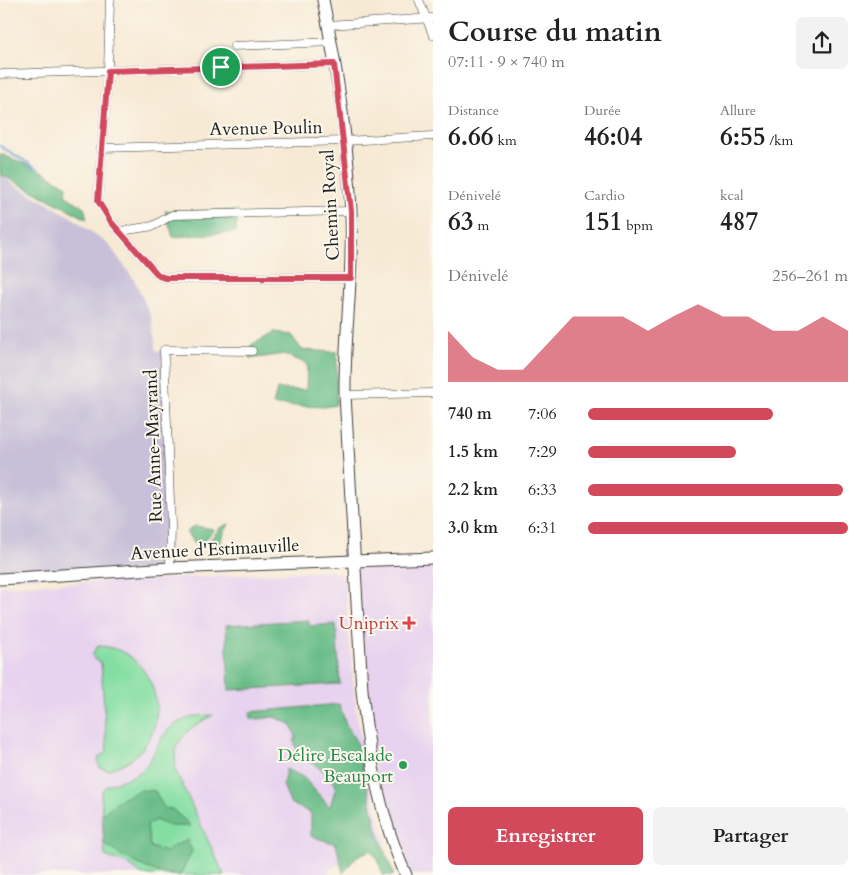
<!DOCTYPE html>
<html lang="fr">
<meta charset="utf-8">
<style>
:root{--surface:#fff;--page:#f2f2f2;--text:#222;--muted:#767676;--accent:#d1495b}
body{margin:0;font-family:Cardo,serif;background:var(--page);color:var(--text);height:100vh;display:flex;flex-direction:column;font-size:19px;white-space:nowrap}
*{box-sizing:border-box;margin:0}
p{font-size:16px;color:var(--muted)}
.icon{flex:none;width:28px;height:28px;fill:none;stroke:currentColor;stroke-width:2;stroke-linecap:round;stroke-linejoin:round}
.map{position:relative;flex:1;overflow:hidden}
.side{display:flex;flex-direction:column;background:var(--surface);width:430px}
.side>*{flex:none}
.pin{position:absolute;display:grid;place-items:center;width:42px;height:42px;color:#fff;margin:-21px;border:2px solid #fff;border-radius:50%;box-shadow:0 1px 5px #0007}
.round{display:grid;place-items:center;flex:none;width:52px;height:52px;border-radius:8px;background:var(--page)}
.head{display:flex;align-items:center;justify-content:space-between;height:85px;padding:0 15px}
h1{font-size:28px;font-weight:700;line-height:38px}
.figures{display:grid;grid-template-columns:repeat(3,1fr);gap:8px;height:85px;padding:5px 15px}
.figures div{display:grid;align-content:center}
.figures b{font-size:25px;font-weight:700}
.figures small{font-size:14px;font-weight:400}
.figures p{font-size:14px}
.chart{height:140px;padding:10px 15px}
.chart p{display:flex;justify-content:space-between}
.chart svg{width:100%;height:90px;margin-top:5px;fill:var(--accent);opacity:.7}
.action{display:flex;gap:10px;margin-top:auto;padding:10px 15px}
.action a{flex:1;height:58px;border-radius:8px;background:var(--accent);color:#fff;font-size:20px;font-weight:700;line-height:58px;text-align:center}
.action a+a{background:var(--page);color:var(--text)}
ul{padding:0 15px;list-style:none;font-size:16px}
li{display:grid;grid-template-columns:80px 60px 1fr;align-items:center;height:38px}
li i{height:12px;border-radius:6px;background:var(--accent)}
main{display:flex;flex:1;min-height:0}
.map>svg:first-child{display:block}
.built{fill:#e7d2ef}
.industrial{fill:#c8bfd8}
.green{fill:#84dea3;stroke:#507d60}
.forest{fill:#6bbd89;stroke:#446c52}
.lines{fill:none;stroke-linecap:round;stroke-linejoin:round}
.stream{stroke:#69a1d7;stroke-width:2.5}
.minor-casing{stroke:#3d3b38;stroke-width:9}
.secondary-casing{stroke:#3d3b38;stroke-width:13}
.minor{stroke:#fff;stroke-width:8}
.secondary{stroke:#fff;stroke-width:11}
.route-casing{stroke:#fff;stroke-width:10}
.route{stroke:#d1495b;stroke-width:6}
.health-dot{fill:#e0444e;stroke:#fbf7ec;stroke-width:2}
.leisure-dot{fill:#2e9e5b;stroke:#fbf7ec;stroke-width:2}
.labels{text-anchor:middle;stroke-width:4;stroke-linejoin:round;paint-order:stroke}
.street-label{font-size:18px;fill:#1c1c1c;stroke:#fbf7ec}
.health-label{font-size:18px;fill:#be3a42;stroke:#fbf7ec;text-anchor:end}
.leisure-label{font-size:18px;fill:#27864d;stroke:#fbf7ec;text-anchor:end}
</style>
<main>
<div class="map">
<svg width="433" height="875" viewBox="0 0 433 875">
<rect width="100%" height="100%" fill="#fbf7ec"/>
<filter id="ink" filterUnits="userSpaceOnUse"><feTurbulence type="fractalNoise" baseFrequency=".02" numOctaves="2"/><feDisplacementMap in="SourceGraphic" scale="10" xChannelSelector="R" yChannelSelector="G"/><feConvolveMatrix kernelMatrix="1 2 1 2 8 2 1 2 1" color-interpolation-filters="sRGB"/></filter>
<filter id="wash" filterUnits="userSpaceOnUse"><feTurbulence type="fractalNoise" baseFrequency=".0096" numOctaves="4" result="noise"/><feDisplacementMap in="SourceGraphic" scale="20" xChannelSelector="R" yChannelSelector="G"/><feGaussianBlur stdDeviation="1.12" result="paint"/><feColorMatrix in="noise" values="0 0 0 0 0 0 0 0 0 0 0 0 0 0 0 0 0 1.4 0 .05"/><feComposite in="paint" operator="in"/></filter>
<g filter="url(#wash)">
<rect width="100%" height="100%" fill="#f7ead5"/>
<g class="built">
<path d="M 433,558 L 433,875 L 406,875 L 376,778 L 354,559 Z"/>
<path d="M 331,571 L 340,574 L 344,579 L 356,712 L 371,789 L 386,844 L 329,869 L 330,875 L 0,875 L 0,586 Z"/>
</g>
<path class="industrial" d="M 0,173 L 16,186 L 70,216 L 109,245 L 135,281 L 152,319 L 156,351 L 164,350 L 170,568 L 0,579 Z"/>
<g class="green">
<path d="M 98,646 C 149,647 175,713 141,750 C 132,761 121,765 108,770 L 100,768 L 98,762 L 99,757 L 107,752 L 101,662 L 94,659 L 92,654 Z"/>
<path d="M 213,715 L 190,729 L 179,742 L 176,747 L 175,769 L 224,875 L 142,875 L 128,864 L 105,856 L 101,794 L 103,789 C 112,780 129,781 141,771 C 151,762 155,749 162,738 C 173,720 194,715 213,715 Z"/>
</g>
<g class="forest">
<path d="M 0,154 L 38,169 L 67,186 L 66,196 L 84,207 L 87,219 L 0,174 Z"/>
<path d="M 165,211 L 238,211 L 236,232 L 173,237 Z"/>
<path d="M 274,333 L 291,335 L 302,350 L 337,352 L 336,405 L 325,407 L 273,405 L 277,389 L 306,390 L 307,364 L 284,354 L 250,359 L 251,345 Z"/>
<path d="M 229,524 L 221,539 L 221,547 L 210,540 L 220,528 Z"/>
<path d="M 195,526 L 214,529 L 199,548 L 186,532 Z"/>
<path d="M 309,620 L 309,626 L 336,624 L 340,684 L 229,690 L 226,625 Z"/>
<path d="M 339,704 L 346,724 L 358,745 L 377,830 L 394,875 L 383,875 L 378,860 L 371,850 L 357,856 L 343,873 L 336,844 L 311,836 L 311,813 L 290,803 L 283,785 L 286,769 L 303,777 L 330,807 L 336,786 L 324,771 L 298,754 L 294,741 L 296,737 L 291,724 L 274,717 L 251,720 L 250,712 Z"/>
<path d="M 140,790 L 155,791 L 164,808 L 172,809 L 191,826 L 171,826 L 155,820 L 147,825 L 150,847 L 166,852 L 172,847 L 187,840 L 192,851 L 180,875 C 153,875 127,859 104,844 L 102,815 L 117,801 Z"/>
</g>
<g class="lines">
<path class="stream" d="M 0,146 L 38,169"/>
</g>
</g>
<g filter="url(#ink)">
<g class="lines">
<defs>
<g id="minor">
<path d="M 110,0 L 108,71 L 98,201 L 111,222 L 159,276 L 166,278 L 351,278"/>
<path d="M 419,0 L 433,35"/>
<path d="M 328,25 L 433,18"/>
<path d="M 234,46 L 332,42"/>
<path d="M 0,74 L 334,64"/>
<path d="M 101,148 L 345,141 L 433,136"/>
<path d="M 121,231 L 153,226 L 172,215 L 351,211"/>
<path d="M 345,395 L 433,393"/>
<path d="M 170,568 L 171,526 L 164,350 L 252,351"/>
</g>
<g id="secondary">
<path d="M 323,0 C 337,69 348,141 351,212 C 354,273 344,334 345,395 L 362,690 C 368,752 380,818 406,875"/>
<path d="M 0,579 L 170,568 L 433,558"/>
</g>
</defs>
<use href="#minor" class="minor-casing"/>
<use href="#secondary" class="secondary-casing"/>
<use href="#minor" class="minor"/>
<use href="#secondary" class="secondary"/>
</g>
</g>
<g class="lines" filter="url(#ink)">
<defs>
<path id="route" d="M 334,64 L 351,211 L 351,278 L 166,278 L 159,276 L 111,222 L 98,201 L 108,71 Z"/>
</defs>
<use href="#route" class="route-casing"/>
<use href="#route" class="route"/>
</g>
<path class="health-dot" d="M406.5 615.5h5v5h5v5h-5v5h-5v-5h-5v-5h5z"/>
<circle class="leisure-dot" cx="403" cy="765" r="5"/>
<g class="labels">
<g class="street-label">
<text transform="translate(266 128) rotate(-1)" y="6">Avenue Poulin</text>
<text transform="translate(330 205) rotate(-93)" y="6">Chemin Royal</text>
<text transform="translate(153 446) rotate(-92)" y="6">Rue Anne-Mayrand</text>
<text transform="translate(215 549) rotate(-3)" y="6">Avenue d'Estimauville</text>
</g>
<g class="health-label">
<text x="399" y="629">Uniprix</text>
</g>
<g class="leisure-label">
<text x="393" y="761">Délire Escalade<tspan x="393" dy="21">Beauport</tspan></text>
</g>
</g>
</svg>
<div class="pin" style="left:221px;top:67px;background:#1e9e55"><svg class="icon" aria-label="arrive" viewBox="0 0 24 24"><path d="M6 21V4h12l-3 4 3 4H6"/></svg></div>
</div>
<section class="side">
<div class="head"><div><h1>Course du matin</h1><p>07:11 · 9 × 740 m</p></div><a class="round"><svg class="icon" aria-label="share" viewBox="0 0 24 24"><path d="M12 15V3M7 8l5-5 5 5M5 13v7h14v-7"/></svg></a></div>
<div class="figures">
<div><p>Distance</p><b>6.66<small> km</small></b></div>
<div><p>Durée</p><b>46:04</b></div>
<div><p>Allure</p><b>6:55<small> /km</small></b></div>
</div>
<div class="figures">
<div><p>Dénivelé</p><b>63<small> m</small></b></div>
<div><p>Cardio</p><b>151<small> bpm</small></b></div>
<div><p>kcal</p><b>487</b></div>
</div>
<div class="chart"><p><span>Dénivelé</span>256–261 m</p>
<svg viewBox="0 0 160 44" preserveAspectRatio="none"><path d="M0 44V19L10 32L20 38L30 38L40 25L50 12L60 12L70 12L80 19L90 12L100 6L110 12L120 12L130 19L140 19L150 12L160 19V44z"/></svg>
</div>
<ul>
<li><b>740 m</b>7:06<i style="width:71%"></i></li>
<li><b>1.5 km</b>7:29<i style="width:57%"></i></li>
<li><b>2.2 km</b>6:33<i style="width:98%"></i></li>
<li><b>3.0 km</b>6:31<i style="width:100%"></i></li>
</ul>
<div class="action"><a>Enregistrer</a><a>Partager</a></div>
</section>
</main>
